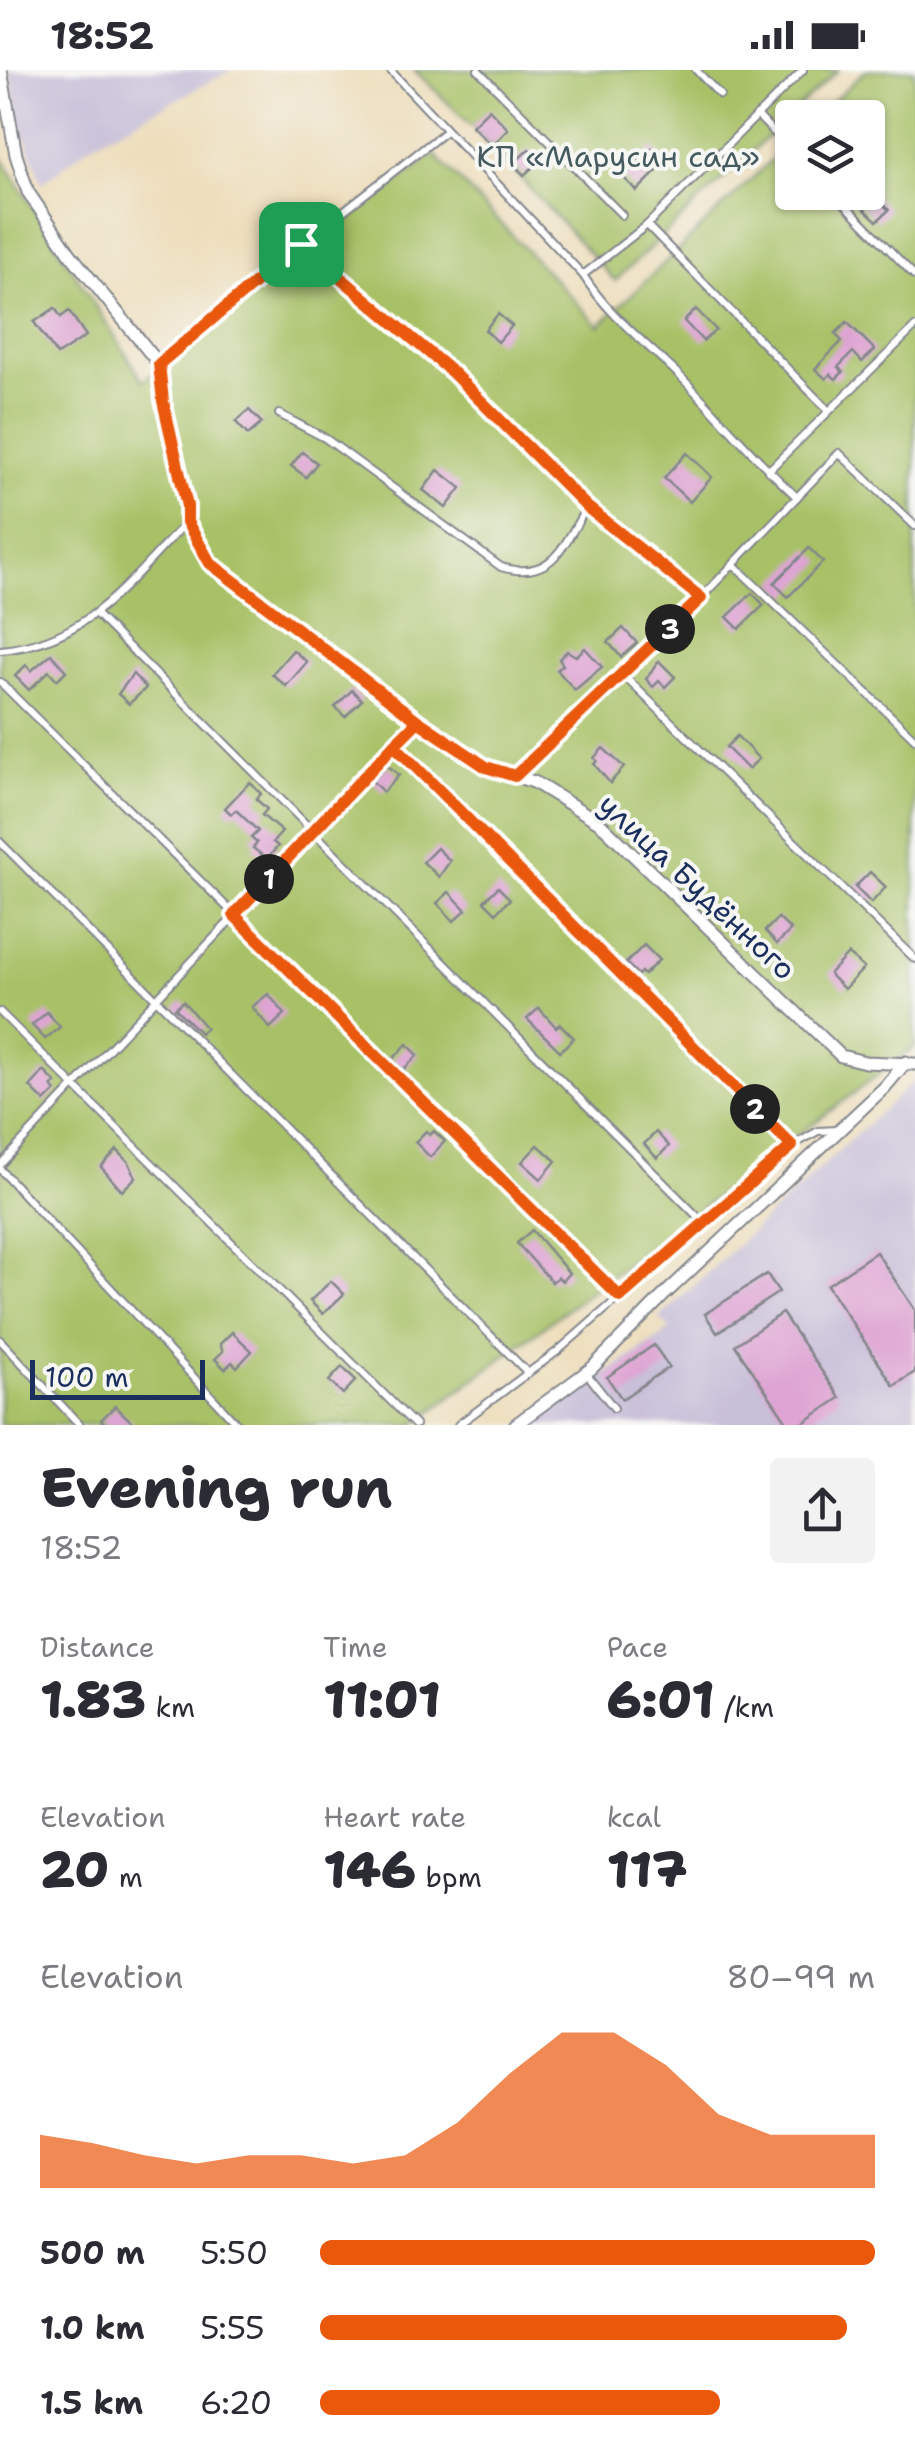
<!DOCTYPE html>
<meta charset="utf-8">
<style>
:root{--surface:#fff;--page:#f2f2f3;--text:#2b2b33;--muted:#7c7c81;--accent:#ea580c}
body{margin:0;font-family:"Shantell Sans",sans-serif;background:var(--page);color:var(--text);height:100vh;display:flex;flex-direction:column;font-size:38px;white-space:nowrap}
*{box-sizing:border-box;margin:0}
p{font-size:32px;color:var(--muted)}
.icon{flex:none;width:55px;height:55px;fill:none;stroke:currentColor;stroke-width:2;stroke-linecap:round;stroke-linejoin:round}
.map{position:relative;height:1355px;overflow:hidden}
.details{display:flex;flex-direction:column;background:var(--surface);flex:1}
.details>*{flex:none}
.controls{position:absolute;left:775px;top:30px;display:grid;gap:20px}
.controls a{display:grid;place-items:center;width:110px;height:110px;border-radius:10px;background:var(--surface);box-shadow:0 2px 8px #0004;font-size:50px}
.scale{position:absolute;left:30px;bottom:25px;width:175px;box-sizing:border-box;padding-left:10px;border:5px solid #1b2f5e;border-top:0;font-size:28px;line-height:35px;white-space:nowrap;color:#1b2f5e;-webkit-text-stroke:8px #f6f6f2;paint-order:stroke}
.pin{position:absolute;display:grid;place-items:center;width:85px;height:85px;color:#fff;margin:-42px;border-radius:20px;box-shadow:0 5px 15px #0006}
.km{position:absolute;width:50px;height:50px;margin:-25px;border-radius:50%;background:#222;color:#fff;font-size:28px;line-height:50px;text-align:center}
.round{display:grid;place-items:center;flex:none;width:105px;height:105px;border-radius:10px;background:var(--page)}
.headline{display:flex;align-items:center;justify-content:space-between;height:170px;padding:0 40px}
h1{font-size:55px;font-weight:800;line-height:75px}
.stats{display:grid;grid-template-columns:repeat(3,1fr);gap:15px;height:170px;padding:10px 40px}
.stats div{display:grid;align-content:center}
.stats b{font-size:50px;font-weight:800}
.stats small{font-size:28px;font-weight:400}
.stats p{font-size:28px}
.chart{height:280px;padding:20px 40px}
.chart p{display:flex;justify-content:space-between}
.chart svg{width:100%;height:180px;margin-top:10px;fill:var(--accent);opacity:.7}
ul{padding:0 40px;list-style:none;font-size:32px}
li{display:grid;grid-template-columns:160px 120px 1fr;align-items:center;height:75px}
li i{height:25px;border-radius:12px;background:var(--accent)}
.status{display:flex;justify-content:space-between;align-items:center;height:70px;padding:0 50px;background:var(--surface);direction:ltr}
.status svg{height:28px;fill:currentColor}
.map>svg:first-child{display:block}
.industrial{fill:#c8bfd8}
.green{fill:#a8c166;stroke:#627862;stroke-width:2.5}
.building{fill:#dea4d3}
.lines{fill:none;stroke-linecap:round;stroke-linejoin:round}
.service-casing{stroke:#84868c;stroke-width:10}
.minor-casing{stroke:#84868c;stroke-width:15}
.service{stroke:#fff;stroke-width:6}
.minor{stroke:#fff;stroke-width:11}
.route-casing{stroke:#fff;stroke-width:20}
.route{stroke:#ea580c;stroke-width:12}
.labels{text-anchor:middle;stroke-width:8;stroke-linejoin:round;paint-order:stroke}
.park-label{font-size:30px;fill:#455b60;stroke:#f6f6f2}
.street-label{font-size:30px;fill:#1b2f5e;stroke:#f6f6f2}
</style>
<div class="status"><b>18:52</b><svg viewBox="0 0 49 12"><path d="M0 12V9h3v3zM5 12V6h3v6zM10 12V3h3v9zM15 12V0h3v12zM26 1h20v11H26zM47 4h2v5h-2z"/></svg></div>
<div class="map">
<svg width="915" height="1355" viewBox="0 0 915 1355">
<rect width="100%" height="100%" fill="#f6f6f2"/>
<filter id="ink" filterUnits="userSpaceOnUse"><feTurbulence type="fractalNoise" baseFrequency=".01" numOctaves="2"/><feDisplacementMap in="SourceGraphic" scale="20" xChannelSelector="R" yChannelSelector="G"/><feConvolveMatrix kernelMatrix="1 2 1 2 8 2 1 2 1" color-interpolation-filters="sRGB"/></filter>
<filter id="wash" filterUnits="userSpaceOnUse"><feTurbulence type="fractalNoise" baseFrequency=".0048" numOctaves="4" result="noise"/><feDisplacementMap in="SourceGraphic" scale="40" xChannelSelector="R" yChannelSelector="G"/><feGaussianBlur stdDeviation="2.25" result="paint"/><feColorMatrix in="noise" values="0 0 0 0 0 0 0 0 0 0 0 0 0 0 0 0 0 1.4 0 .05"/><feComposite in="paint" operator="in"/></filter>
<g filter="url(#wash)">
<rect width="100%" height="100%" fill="#edddba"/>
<g class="industrial">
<path d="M 9,0 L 232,0 L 92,74 L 42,113 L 18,49 Z"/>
<path d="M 915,1010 L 915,1355 L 530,1355 L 671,1259 L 659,1248 Z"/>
</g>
<g class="green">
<path d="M 414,0 L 838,0 L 615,211 L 472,56 Z"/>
<path d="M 866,0 L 915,0 L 915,977 L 413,1355 L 0,1355 L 0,85 L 143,311 L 434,84 L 599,256 L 792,70 L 792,122 L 868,122 L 868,48 L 816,47 Z"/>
</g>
<g id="blocks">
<g class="building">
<path d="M 489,39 L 508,59 L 492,76 L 472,56 Z"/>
<path d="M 652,78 L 666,92 L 637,121 L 623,107 Z"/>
<path d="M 529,79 L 540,91 L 524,105 L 513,94 Z"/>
<path d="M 870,121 L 889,140 L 877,151 L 858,133 Z"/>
<path d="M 55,238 L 61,247 L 69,241 L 86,266 L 57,285 L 34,252 Z"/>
<path d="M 696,239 L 716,260 L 703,271 L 684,251 Z"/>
<path d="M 498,244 L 512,256 L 498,272 L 485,260 Z"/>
<path d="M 847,252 L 875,280 L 862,292 L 853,282 L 838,297 L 843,302 L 836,309 L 830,304 L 826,309 L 815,299 L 842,271 L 835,264 Z"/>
<path d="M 249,340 L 262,353 L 248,365 L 236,352 Z"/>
<path d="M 302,382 L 317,393 L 306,407 L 291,396 Z"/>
<path d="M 687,383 L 712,407 L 690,432 L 664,408 Z"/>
<path d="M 438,400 L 461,418 L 446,438 L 423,420 Z"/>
<path d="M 809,478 L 823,492 L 788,527 L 774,513 Z"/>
<path d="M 752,523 L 764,535 L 739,559 L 727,547 Z"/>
<path d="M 623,558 L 637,573 L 621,587 L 608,572 Z"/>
<path d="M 585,578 L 602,597 L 575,620 L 557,600 L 563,595 L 559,589 L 567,581 L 576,586 Z"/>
<path d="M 293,580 L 307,592 L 286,616 L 272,604 Z"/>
<path d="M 51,584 L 66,601 L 57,610 L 49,601 L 29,620 L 15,606 L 26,595 L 31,601 Z"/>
<path d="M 659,591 L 675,607 L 665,617 L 659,611 L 653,617 L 646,609 Z"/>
<path d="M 133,604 L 146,618 L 129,634 L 118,624 Z"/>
<path d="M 352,620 L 362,630 L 345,647 L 335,637 Z"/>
<path d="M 737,666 L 759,689 L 748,699 L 726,677 Z"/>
<path d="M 603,678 L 624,697 L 610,713 L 594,694 L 597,691 L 594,688 Z"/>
<path d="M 387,695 L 399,705 L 383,722 L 372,711 Z"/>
<path d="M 250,712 L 261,724 L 256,729 L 267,739 L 262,745 L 282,762 L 273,772 L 278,776 L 267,789 L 253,778 L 257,773 L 251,768 L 258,761 L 236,740 L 231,744 L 225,738 Z"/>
<path d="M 437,778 L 450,791 L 439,807 L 423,792 Z"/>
<path d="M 870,802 L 886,817 L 871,833 L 855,817 Z"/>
<path d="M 498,817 L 510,829 L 496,843 L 484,831 Z"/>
<path d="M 449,822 L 466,840 L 454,851 L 437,833 Z"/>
<path d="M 778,848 L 791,860 L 777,874 L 765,861 Z"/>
<path d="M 644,875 L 659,890 L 644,905 L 641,902 L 638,905 L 626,893 Z"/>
<path d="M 848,884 L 864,898 L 844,919 L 829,904 Z"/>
<path d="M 268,924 L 285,944 L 270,958 L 252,937 Z"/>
<path d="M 183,931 L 206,958 L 200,963 L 175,938 Z"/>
<path d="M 539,938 L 556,957 L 560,954 L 574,968 L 560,981 L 527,949 Z"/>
<path d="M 47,942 L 60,957 L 45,969 L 32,955 Z"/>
<path d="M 407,974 L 418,985 L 403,1000 L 392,990 Z"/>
<path d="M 44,1001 L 56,1013 L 52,1016 L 56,1021 L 45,1032 L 30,1017 Z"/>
<path d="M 426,1061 L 430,1065 L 434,1061 L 445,1071 L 430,1087 L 415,1072 Z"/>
<path d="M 656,1062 L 669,1076 L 657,1088 L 644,1074 Z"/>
<path d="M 538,1075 L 556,1091 L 541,1109 L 522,1092 Z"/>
<path d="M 117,1080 L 128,1091 L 136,1107 L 122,1121 L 101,1097 Z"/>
<path d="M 532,1160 L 569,1203 L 562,1211 L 558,1207 L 552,1212 L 517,1173 Z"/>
<path d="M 876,1182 L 915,1240 L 915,1302 L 894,1316 L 827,1215 Z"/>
<path d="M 767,1204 L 779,1222 L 717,1263 L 705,1244 Z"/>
<path d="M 331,1211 L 344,1224 L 323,1244 L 310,1231 Z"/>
<path d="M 782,1243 L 840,1328 L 800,1355 L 789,1355 L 735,1275 Z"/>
<path d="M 232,1262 L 252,1281 L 237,1297 L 232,1292 L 225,1299 L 215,1289 L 223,1281 L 220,1274 Z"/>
<path d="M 654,1275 L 669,1297 L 622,1329 L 607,1307 Z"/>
<path d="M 342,1297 L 356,1310 L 343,1324 L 329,1311 Z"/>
<path d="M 115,1336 L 135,1355 L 106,1355 L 101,1350 Z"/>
</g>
</g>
</g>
<g filter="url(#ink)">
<use href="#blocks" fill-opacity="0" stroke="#84868c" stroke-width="2.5"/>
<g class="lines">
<defs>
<g id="service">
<path d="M 390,0 L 583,205 C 608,245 646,273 679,305 C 719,345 754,389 797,427"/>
<path d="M 478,0 L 622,145"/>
<path d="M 696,0 L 720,25"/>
<path d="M 757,45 L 792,81"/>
<path d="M 833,122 L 915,206"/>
<path d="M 647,155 L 828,340"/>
<path d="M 301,174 L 453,303 L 587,437 L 701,528"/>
<path d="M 583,205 L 647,155 L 803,0"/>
<path d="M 160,293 L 301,174 L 446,61"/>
<path d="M 279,344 L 325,368 L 501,497 C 553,512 563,475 587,437"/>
<path d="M 768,401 L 915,257"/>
<path d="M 734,495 L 915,669"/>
<path d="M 96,544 L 704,1153"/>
<path d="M 0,580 C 88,573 129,510 187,452"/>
<path d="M 623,605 L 915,889"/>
<path d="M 0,612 L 620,1227"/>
<path d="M 394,675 L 792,1076"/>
<path d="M 516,705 L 701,528 L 839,383 L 915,456"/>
<path d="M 0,772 L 527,1302"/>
<path d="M 0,942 L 415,1355"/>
<path d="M 0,1095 L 417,652"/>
<path d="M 0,1099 L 238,1355"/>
<path d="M 0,1270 L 80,1355"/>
<path d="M 587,1304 L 614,1338"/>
<path d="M 458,1355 L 559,1280 L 792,1076 L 818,1061 L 837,1060"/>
</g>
<g id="minor">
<path d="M 1,0 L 16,85 L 28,122 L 71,185 L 159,294 L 163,331 L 187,436 L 187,452 L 210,493 L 418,651 L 485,697 L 534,712 L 599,752 L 841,986 L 865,992 L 915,994"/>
<path d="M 515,1355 L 592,1298 L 665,1224 L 885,1017 L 906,992"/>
</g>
</defs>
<use href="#service" class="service-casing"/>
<use href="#minor" class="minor-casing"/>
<use href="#service" class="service"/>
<use href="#minor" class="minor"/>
</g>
</g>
<g class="lines" filter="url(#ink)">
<defs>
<path id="route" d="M 301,174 L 159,294 L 163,331 L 187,436 L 187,452 L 210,493 L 418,651 L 394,675 L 234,845 L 620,1227 L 792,1076 L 394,675 L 418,651 L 486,697 L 515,706 L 701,528 L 587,437 L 453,303 L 301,174"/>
</defs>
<use href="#route" class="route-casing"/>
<use href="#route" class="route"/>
</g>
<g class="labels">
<g class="park-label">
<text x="618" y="97">КП «Марусин сад»</text>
</g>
<g class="street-label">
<text transform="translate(697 817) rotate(43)" y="10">улица Будённого</text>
</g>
</g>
</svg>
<div class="controls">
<a><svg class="icon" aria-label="layers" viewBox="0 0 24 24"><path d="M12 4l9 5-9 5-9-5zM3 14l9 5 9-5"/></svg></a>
</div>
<div class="scale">100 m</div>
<div class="pin" style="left:301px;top:174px;background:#1e9e55"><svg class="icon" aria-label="arrive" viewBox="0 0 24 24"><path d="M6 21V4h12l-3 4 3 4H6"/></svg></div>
<b class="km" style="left:269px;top:809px">1</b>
<b class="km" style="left:755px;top:1039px">2</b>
<b class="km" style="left:670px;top:559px">3</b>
</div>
<section class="details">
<div class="headline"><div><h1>Evening run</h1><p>18:52</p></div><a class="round"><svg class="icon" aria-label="share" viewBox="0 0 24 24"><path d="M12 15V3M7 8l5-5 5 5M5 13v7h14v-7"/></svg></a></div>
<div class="stats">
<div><p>Distance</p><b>1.83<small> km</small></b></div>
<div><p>Time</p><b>11:01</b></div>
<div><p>Pace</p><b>6:01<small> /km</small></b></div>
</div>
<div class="stats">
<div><p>Elevation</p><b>20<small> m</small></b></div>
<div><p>Heart rate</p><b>146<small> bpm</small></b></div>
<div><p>kcal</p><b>117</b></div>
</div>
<div class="chart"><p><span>Elevation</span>80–99 m</p>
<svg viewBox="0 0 160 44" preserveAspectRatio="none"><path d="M0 44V31L10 33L20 36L30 38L40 36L50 36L60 38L70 36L80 28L90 16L100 6L110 6L120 14L130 26L140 31L150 31L160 31V44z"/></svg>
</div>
<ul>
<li><b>500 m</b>5:50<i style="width:100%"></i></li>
<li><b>1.0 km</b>5:55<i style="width:95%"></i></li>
<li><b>1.5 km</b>6:20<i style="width:72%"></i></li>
</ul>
</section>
